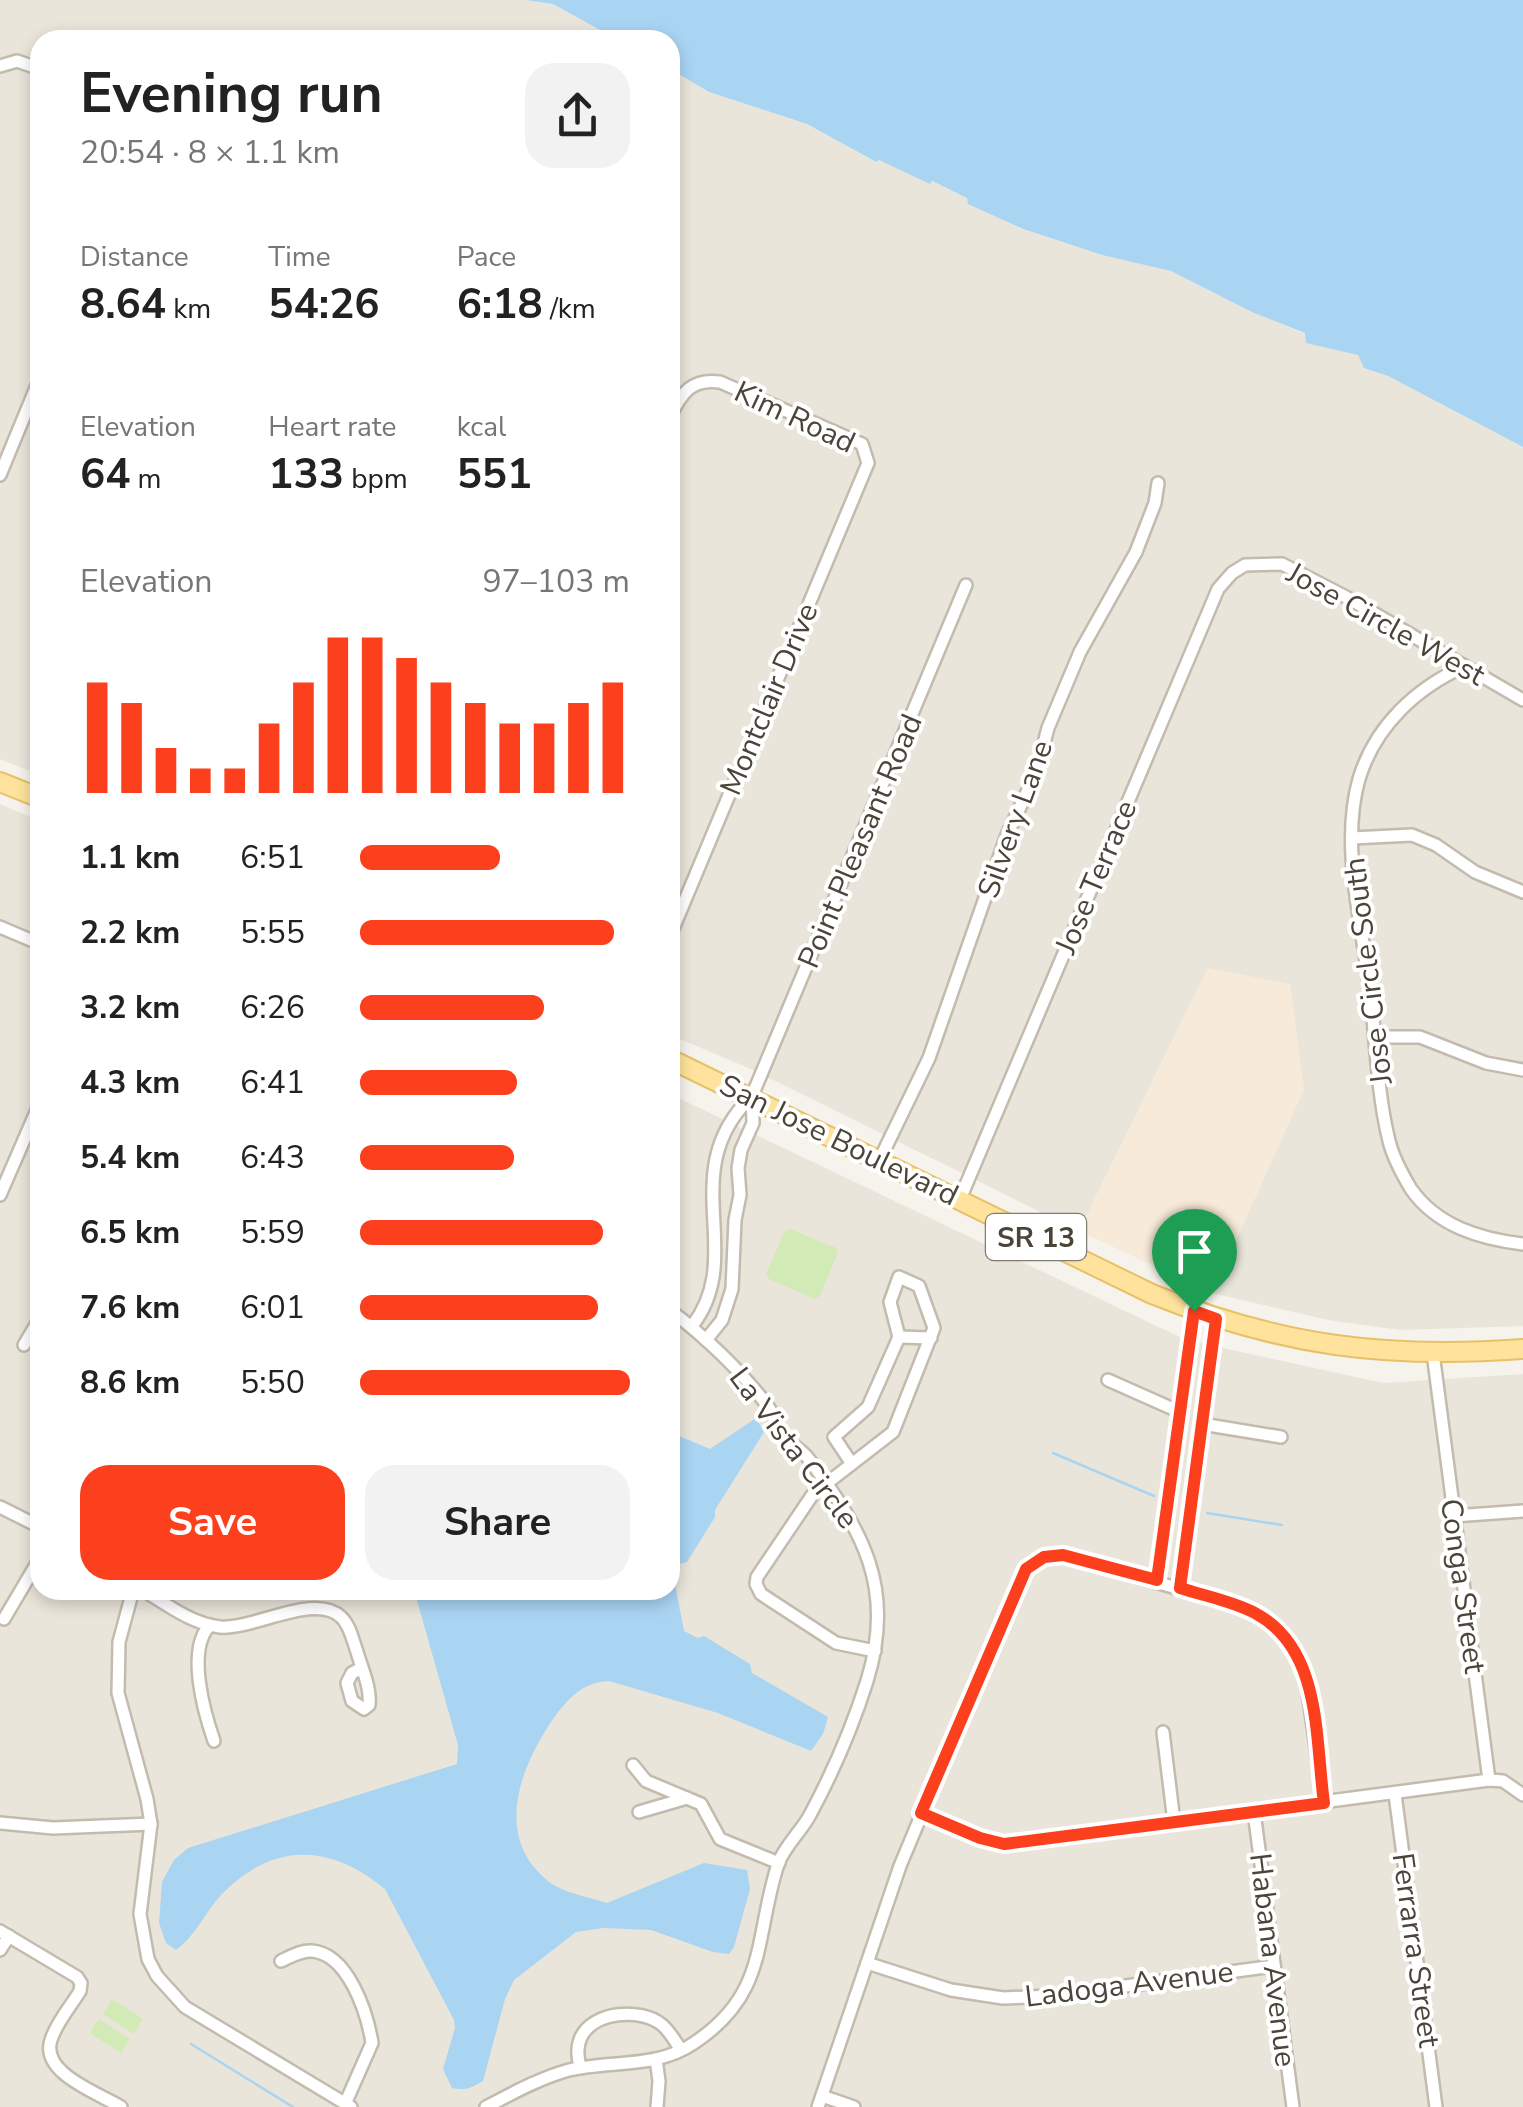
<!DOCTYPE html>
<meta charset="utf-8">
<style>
:root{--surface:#fff;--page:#f2f2f2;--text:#222;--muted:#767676;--accent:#fc3f1d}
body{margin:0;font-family:"Nunito Sans",sans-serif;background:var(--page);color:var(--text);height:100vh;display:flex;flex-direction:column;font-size:38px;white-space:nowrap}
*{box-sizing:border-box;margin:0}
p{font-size:32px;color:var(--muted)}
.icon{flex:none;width:55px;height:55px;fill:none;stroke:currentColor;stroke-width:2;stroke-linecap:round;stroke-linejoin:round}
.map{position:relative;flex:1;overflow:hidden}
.panel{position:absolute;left:30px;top:30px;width:650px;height:1570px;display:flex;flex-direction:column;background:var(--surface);border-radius:30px;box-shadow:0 5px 15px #0003}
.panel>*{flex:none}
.pin{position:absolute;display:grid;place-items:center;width:85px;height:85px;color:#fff;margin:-102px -42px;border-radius:50% 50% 50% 0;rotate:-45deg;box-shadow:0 0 10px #0007}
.pin .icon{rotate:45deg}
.round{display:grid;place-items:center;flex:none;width:105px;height:105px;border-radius:30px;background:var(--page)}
.head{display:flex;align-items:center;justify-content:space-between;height:170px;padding:0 50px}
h1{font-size:55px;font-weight:700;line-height:75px}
.figures{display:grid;grid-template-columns:repeat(3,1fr);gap:15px;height:170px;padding:10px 50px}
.figures div{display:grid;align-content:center}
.figures b{font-size:42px;font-weight:700}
.figures small{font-size:28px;font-weight:400}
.figures p{font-size:28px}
.chart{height:280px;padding:20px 50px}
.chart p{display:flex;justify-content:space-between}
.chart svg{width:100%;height:180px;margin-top:10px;stroke:var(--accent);stroke-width:6}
.primary-button{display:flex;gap:20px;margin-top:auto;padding:20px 50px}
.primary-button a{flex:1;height:115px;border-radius:30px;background:var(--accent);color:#fff;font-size:40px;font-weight:700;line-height:115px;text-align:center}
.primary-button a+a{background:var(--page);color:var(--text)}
ul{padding:0 50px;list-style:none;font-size:32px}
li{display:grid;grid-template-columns:160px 120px 1fr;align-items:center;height:75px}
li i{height:25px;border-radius:12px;background:var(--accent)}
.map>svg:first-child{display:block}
.residential{fill:#eae5da}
.commercial{fill:#f7ead8}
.green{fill:#d2eab5}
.water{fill:#a9d4f2}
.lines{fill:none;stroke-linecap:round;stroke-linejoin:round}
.stream{stroke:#a9d4f2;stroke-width:2.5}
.minor-casing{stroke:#c2bbae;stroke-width:16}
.primary-casing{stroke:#e6c16a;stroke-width:22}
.minor{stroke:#fff;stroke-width:11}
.primary{stroke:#ffe39c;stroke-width:18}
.route-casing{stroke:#fff;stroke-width:20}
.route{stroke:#fc3f1d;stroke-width:12}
.labels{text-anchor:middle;stroke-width:8;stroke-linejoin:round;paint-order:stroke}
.shield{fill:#fff;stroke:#817c74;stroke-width:2.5}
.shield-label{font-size:28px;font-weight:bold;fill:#4b4439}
.street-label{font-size:30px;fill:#4b4439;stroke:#fff}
</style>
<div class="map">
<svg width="1523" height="2107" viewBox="0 0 1523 2107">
<rect width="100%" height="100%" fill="#f6f3ec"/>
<g class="residential">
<path d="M 0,0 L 526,0 L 553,4 L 618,40 L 40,40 L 40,775 L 0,759 Z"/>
<path d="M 670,69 L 709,92 L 807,124 L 875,162 L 879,160 L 931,181 L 967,198 L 969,204 L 1022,229 L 1102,255 L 1171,270 L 1254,313 L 1358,355 L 1365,368 L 1388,376 L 1523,447 L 1523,1326 L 1400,1330 L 1328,1320 L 1212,1293 L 1304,1089 L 1208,968 L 1079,1231 L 751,1069 L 670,1035 Z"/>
<path d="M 0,804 L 40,821 L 40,1094 L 32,1115 L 40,1120 L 40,1590 L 670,1590 L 670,1094 L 1186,1340 L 1383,1383 L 1523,1374 L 1523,2107 L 0,2107 Z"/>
</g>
<path class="commercial" d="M 1208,968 L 1290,984 L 1304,1089 L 1212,1293 L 1079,1231 Z"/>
<g class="green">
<path d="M 790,1229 L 836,1248 L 838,1252 L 820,1296 L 815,1299 L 769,1279 L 766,1274 L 785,1231 Z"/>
<path d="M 112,1999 L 143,2019 L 134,2034 L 103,2014 Z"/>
<path d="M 99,2019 L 130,2039 L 121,2053 L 90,2033 Z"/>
</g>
<g class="water">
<path d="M 526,0 L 1523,0 L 1523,447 L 1388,376 L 1364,368 L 1358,355 L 1306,343 L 1305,333 L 1254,313 L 1171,271 L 1102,255 L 1023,229 L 968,204 L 967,198 L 932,181 L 930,184 L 879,160 L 876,162 L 807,124 L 709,92 L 670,69 L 670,40 L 618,40 L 553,4 Z"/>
<path d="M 756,1418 L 764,1432 L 715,1510 L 715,1517 L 687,1562 L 677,1565 L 673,1573 L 684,1631 L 698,1638 L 704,1636 L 750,1664 L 752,1673 L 828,1717 L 823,1734 L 811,1751 L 718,1713 L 609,1681 C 580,1682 564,1703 549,1725 C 518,1773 495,1838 548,1881 C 563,1893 589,1897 607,1903 L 704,1863 L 747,1870 L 750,1889 L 734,1947 L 729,1954 L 713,1952 L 651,1930 L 603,1928 L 576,1932 L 514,1980 L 505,1999 L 483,2081 C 471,2088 466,2091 452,2088 L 443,2069 L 455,2028 L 454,2020 L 385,1889 C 332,1845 276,1841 225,1891 C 206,1909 198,1934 176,1950 L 166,1943 L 159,1923 L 162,1882 L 174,1860 L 188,1848 L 457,1764 L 458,1745 L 414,1590 L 670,1590 L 670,1432 L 710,1449 Z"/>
</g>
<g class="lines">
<g class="stream">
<path d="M 1053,1453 L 1154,1496"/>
<path d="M 1207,1513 L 1282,1525"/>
<path d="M 191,2044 L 293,2107"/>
</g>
<defs>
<g id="minor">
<path d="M 0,66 L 17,61 L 40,69"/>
<path d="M 670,417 C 681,393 692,378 720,382 L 862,444 L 868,463 L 670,936"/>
<path d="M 0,475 L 40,378"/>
<path d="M 670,489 L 670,555"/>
<path d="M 1465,666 C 1416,688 1375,726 1359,779 C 1340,845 1362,923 1370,990 C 1376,1040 1377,1092 1389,1141 C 1393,1157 1402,1174 1411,1189 C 1437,1226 1480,1239 1523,1244"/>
<path d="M 1352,838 L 1412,835 L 1436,845 L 1475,872 L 1523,892"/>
<path d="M 0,927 L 40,944"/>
<path d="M 1375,1037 L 1420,1037 L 1486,1063 L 1523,1070"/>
<path d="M 880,1159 L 929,1058 L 1007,835 L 1036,773 L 1048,728 L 1080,652 L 1136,552 L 1155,503 L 1158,483"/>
<path d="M 0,1195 L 40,1103"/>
<path d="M 960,1199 L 1218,589 L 1232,573 L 1245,565 L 1282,564 L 1346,597 L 1523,700"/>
<path d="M 692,1326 C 748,1255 673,1171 752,1096 L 966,585"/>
<path d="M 899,1337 L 931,1338"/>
<path d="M 706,1340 L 722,1320 L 732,1289 L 735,1220 L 740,1195 L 738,1168 L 741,1150 L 753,1123 L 752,1096"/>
<path d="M 24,1345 L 40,1318"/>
<path d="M 1433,1353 L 1489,1780"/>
<path d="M 1108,1380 L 1180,1412"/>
<path d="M 1202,1424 L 1281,1437"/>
<path d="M 852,1464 L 834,1437 L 868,1407 L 899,1337 L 890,1302 L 899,1277 L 919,1286 L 934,1328 L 893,1432 L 813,1494 L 757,1577 L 756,1584 L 761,1594 L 836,1643 L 875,1651"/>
<path d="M 0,1507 L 40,1527"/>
<path d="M 1454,1516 L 1523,1511"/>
<path d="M 1157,1580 L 1194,1311"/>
<path d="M 1181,1588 L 1216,1319"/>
<path d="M 133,1590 L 119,1642 L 118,1693 L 147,1799 L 151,1824 L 140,1914 L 148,1959 L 157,1976 L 185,2007 L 351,2107"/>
<path d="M 143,1590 C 166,1604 192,1624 220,1627 C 253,1630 315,1592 341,1617 C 350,1625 353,1641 357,1652 C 362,1669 371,1688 369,1705 L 364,1709 L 352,1701 L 347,1683 L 352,1673 L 362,1668"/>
<path d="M 4,1619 L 40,1558"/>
<path d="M 210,1625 C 186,1649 204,1712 214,1741"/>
<path d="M 1163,1732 L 1174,1822"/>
<path d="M 633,1765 L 646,1781 L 701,1804 L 720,1839 L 779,1863"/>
<path d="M 1395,1794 L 1436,2107"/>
<path d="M 639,1812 L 687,1798"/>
<path d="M 1254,1812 L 1293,2107"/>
<path d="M 921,1813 L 981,1839 L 1004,1844 L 1489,1780 L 1503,1781 L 1523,1795"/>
<path d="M 0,1823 L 53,1828 L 151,1824"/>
<path d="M 0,1931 L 77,1977 L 81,1983 L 80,1991 C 71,2006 56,2023 51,2040 C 40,2073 98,2093 121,2107"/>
<path d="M 0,1950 L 9,1936"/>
<path d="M 281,1961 C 290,1957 301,1950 312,1951 C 348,1954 367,2012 372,2043 L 345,2104"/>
<path d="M 867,1963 L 951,1990 L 1003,1998 L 1051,1996 L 1274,1966"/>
<path d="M 656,2059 L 659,2081 L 657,2107"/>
<path d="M 580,2068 C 578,2057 576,2048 581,2037 C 594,2011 640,2008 661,2024 C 669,2030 675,2041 681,2050"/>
<path d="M 822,2096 L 854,2107"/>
<path d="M 486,2107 C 513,2093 540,2078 569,2070 C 611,2060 656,2069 694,2043 C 769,1993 754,1938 778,1864 C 785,1845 802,1831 811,1813 C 833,1772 853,1725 867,1681 C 896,1588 863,1531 808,1458 C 800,1448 787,1443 780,1432 C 775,1424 773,1413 767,1405 C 740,1370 705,1337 670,1310"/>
<path d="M 818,2107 L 900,1866 L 1020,1579 L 1035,1561 L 1063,1555 L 1245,1608 L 1274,1625 L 1295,1649 L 1305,1671 L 1324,1803"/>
</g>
<g id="primary">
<path d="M 0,782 L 40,798"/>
<path d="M 670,1059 L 1152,1294 C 1281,1346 1385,1359 1523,1349"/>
</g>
</defs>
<use href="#minor" class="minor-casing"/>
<use href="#primary" class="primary-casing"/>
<use href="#minor" class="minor"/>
<use href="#primary" class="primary"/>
</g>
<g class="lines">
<defs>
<path id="route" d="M 1194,1311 L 1216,1319 L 1180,1588 C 1205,1596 1232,1601 1255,1613 C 1322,1649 1315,1737 1324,1803 L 1004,1844 L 980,1838 L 921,1813 L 1026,1569 L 1044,1557 L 1063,1555 L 1157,1580 Z"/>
</defs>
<use href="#route" class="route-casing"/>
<use href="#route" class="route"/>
</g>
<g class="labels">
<rect class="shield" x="986" y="1214" width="100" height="46" rx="8"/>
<g class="shield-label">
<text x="1036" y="1247">SR 13</text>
</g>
<g class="street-label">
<text transform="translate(795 417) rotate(25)" y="10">Kim Road</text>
<text transform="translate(1386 624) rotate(29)" y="10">Jose Circle West</text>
<text transform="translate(769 699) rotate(-67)" y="10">Montclair Drive</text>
<text transform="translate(1015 819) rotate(-70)" y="10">Silvery Lane</text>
<text transform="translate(860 841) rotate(-67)" y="10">Point Pleasant Road</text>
<text transform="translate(1096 877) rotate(-67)" y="10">Jose Terrace</text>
<text transform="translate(1368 971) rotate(-97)" y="10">Jose Circle South</text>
<text transform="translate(839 1140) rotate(26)" y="10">San Jose Boulevard</text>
<text transform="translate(794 1448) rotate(53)" y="10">La Vista Circle</text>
<text transform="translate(1463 1586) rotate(82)" y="10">Conga Street</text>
<text transform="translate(1416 1950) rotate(82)" y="10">Ferrarra Street</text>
<text transform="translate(1273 1960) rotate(83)" y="10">Habana Avenue</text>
<text transform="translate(1129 1984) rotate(-7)" y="10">Ladoga Avenue</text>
</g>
</g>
</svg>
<div class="pin" style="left:1194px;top:1311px;background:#1e9e55"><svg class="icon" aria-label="arrive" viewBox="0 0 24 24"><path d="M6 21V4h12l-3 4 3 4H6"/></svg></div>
<section class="panel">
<div class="head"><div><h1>Evening run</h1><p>20:54 · 8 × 1.1 km</p></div><a class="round"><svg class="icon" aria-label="share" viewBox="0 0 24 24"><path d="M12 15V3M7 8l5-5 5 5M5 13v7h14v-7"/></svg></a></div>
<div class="figures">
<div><p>Distance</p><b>8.64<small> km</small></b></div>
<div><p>Time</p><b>54:26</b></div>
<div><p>Pace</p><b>6:18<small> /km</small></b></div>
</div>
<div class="figures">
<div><p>Elevation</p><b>64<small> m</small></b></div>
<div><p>Heart rate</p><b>133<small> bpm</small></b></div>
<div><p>kcal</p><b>551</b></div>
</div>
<div class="chart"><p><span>Elevation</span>97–103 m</p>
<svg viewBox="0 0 160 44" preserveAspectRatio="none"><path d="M5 44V17M15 44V22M25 44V33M35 44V38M45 44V38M55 44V27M65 44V17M75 44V6M85 44V6M95 44V11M105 44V17M115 44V22M125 44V27M135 44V27M145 44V22M155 44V17"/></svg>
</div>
<ul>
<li><b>1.1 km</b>6:51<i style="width:52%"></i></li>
<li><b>2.2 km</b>5:55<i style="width:94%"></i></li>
<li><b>3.2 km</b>6:26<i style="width:68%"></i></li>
<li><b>4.3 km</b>6:41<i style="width:58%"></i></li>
<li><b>5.4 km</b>6:43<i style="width:57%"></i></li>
<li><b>6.5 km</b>5:59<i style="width:90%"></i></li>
<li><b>7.6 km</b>6:01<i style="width:88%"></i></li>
<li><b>8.6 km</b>5:50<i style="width:100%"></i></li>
</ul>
<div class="primary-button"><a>Save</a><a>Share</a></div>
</section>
</div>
